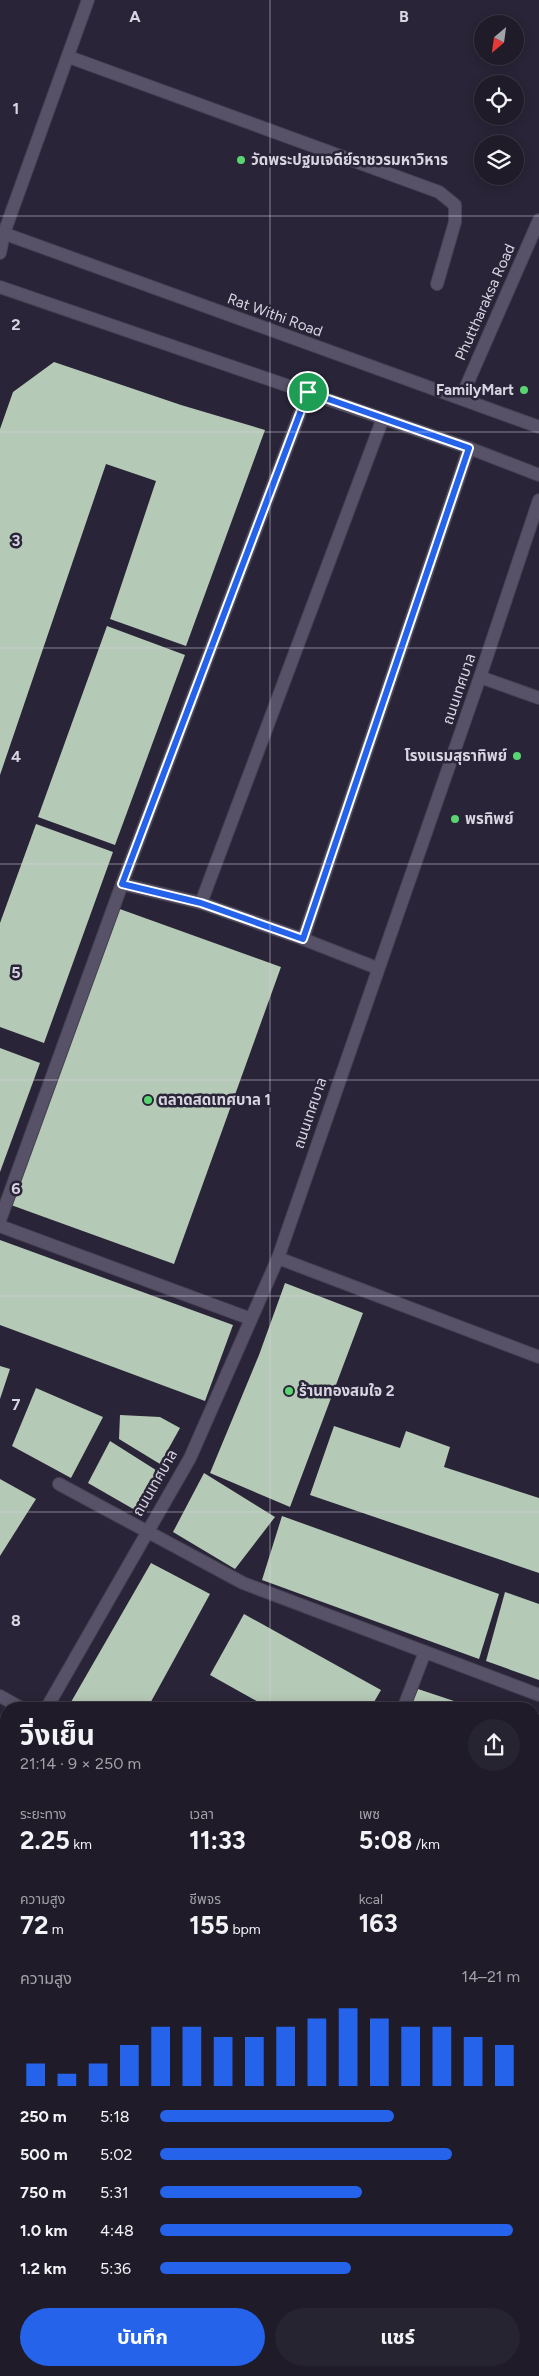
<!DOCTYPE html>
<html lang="th">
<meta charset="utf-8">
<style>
:root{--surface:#1f1b29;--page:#272431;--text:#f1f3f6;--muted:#a1a1a8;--line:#3c3946;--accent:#2563eb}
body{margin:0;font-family:Figtree,"Noto Sans Thai",sans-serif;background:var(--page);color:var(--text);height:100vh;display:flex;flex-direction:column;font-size:19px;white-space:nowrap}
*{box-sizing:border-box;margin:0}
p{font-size:16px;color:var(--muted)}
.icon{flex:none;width:28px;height:28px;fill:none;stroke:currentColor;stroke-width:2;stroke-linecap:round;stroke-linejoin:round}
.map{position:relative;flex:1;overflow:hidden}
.drawer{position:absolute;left:0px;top:1702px;width:540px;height:674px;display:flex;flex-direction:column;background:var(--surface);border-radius:20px 20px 0 0;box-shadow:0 2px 12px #0003,0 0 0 1px var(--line)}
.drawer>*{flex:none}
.needle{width:32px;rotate:209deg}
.tools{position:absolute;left:474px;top:15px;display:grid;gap:10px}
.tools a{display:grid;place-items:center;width:50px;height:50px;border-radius:50%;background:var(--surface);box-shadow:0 2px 12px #0003,0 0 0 1px var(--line);font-size:25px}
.pin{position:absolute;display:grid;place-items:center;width:42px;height:42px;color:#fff;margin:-21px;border:2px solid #fff;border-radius:50%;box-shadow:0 1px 5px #0007}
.round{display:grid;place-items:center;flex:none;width:52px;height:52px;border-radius:26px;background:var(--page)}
.headline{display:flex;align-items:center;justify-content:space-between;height:85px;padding:0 20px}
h1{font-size:28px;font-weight:700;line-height:38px}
.metrics{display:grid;grid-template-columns:repeat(3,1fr);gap:8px;height:85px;padding:5px 20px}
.metrics div{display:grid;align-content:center}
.metrics b{font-size:25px;font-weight:700}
.metrics small{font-size:14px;font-weight:400}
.metrics p{font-size:14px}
.chart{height:140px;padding:10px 20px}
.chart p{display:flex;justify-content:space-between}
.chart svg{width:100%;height:90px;margin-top:5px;stroke:var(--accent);stroke-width:6}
.action{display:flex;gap:10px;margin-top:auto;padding:10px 20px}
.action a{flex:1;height:58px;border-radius:30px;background:var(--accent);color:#fff;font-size:20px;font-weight:700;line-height:58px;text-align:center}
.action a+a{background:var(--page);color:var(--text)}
ul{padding:0 20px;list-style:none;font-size:16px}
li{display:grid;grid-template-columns:80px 60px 1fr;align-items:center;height:38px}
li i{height:12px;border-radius:6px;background:var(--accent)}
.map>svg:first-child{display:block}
.green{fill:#3c2a60}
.building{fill:#b5cab6}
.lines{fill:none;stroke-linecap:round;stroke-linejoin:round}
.service-casing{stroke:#454151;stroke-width:14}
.minor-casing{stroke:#454151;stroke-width:14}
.secondary-casing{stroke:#454151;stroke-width:14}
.service{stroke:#575267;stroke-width:12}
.minor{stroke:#575267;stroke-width:12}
.secondary{stroke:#575267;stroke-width:12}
.route-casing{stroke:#fff;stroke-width:10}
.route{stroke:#2563eb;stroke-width:6}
.grid{fill:none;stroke:#d8d5e2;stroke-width:1;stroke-opacity:0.55}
.poi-dot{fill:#58d570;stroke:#292437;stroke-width:2}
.labels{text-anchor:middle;stroke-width:5;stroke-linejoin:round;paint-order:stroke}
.poi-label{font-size:15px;font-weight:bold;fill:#d8d5e2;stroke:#292437;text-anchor:start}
.street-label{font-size:15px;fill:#d8d5e2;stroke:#292437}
.grid-label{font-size:16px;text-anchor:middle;font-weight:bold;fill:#d8d5e2;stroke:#292437;stroke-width:5;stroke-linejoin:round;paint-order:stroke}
</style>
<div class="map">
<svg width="539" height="2376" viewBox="0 0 539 2376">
<rect width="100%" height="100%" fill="#292437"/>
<path class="green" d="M 136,2370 L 256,2370 L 270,2376 L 141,2376 Z"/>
<g class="building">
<path d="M 54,362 L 181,405 L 265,430 L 186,646 L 110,619 L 156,481 L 106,464 L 0,775 L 0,429 L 13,392 Z"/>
<path d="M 107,626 L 185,655 L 115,845 L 38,817 Z"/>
<path d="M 36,824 L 113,852 L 44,1043 L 0,1027 L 0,923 Z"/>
<path d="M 117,908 L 281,967 L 174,1264 L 11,1205 Z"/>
<path d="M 0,1048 L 40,1063 L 0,1172 Z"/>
<path d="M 0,1240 L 233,1325 L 205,1401 L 0,1325 Z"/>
<path d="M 285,1283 L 363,1313 L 290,1507 L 210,1473 L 259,1355 Z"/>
<path d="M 0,1366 L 10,1369 L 0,1399 Z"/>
<path d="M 36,1388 L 103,1417 L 71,1478 L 12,1446 Z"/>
<path d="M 120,1415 L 160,1417 L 180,1428 L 160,1464 L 119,1439 Z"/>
<path d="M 334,1426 L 400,1448 L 406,1431 L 450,1447 L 444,1467 L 539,1498 L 539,1573 L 310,1495 Z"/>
<path d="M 110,1441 L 159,1472 L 135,1510 L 88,1483 Z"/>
<path d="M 204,1473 L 275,1517 L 235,1569 L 173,1532 Z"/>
<path d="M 0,1479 L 36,1499 L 0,1556 Z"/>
<path d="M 282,1516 L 499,1594 L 479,1659 L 262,1580 Z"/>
<path d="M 151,1563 L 210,1594 L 147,1709 L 67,1709 Z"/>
<path d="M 505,1592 L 539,1604 L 539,1680 L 486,1661 Z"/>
<path d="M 244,1614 L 381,1690 L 370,1709 L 271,1709 L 210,1675 Z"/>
<path d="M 418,1689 L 475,1708 L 475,1709 L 409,1709 Z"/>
<path d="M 534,1728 L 539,1730 L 539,1887 L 534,1900 Z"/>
<path d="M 0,1744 L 6,1748 L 0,1761 Z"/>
<path d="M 6,1814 L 6,1853 L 0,1849 L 0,1825 Z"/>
<path d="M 534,1960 L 539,1963 L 539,2086 L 534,2095 Z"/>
<path d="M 0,1971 L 6,1974 L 6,2085 L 0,2083 Z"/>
<path d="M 534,2253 L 539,2256 L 539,2343 L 534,2340 Z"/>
<path d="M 5,2277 L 6,2277 L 6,2302 L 2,2301 Z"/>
</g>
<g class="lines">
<defs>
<g id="service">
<path d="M 69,57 L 439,192 L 455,205 L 455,222 L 437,284"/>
<path d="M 4,233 L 88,0"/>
<path d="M 122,884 L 201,903 L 303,939 L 469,448"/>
<path d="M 201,903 L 383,418"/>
<path d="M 303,939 L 377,968"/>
</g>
<g id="minor">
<path d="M 461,398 L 539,220"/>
<path d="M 480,677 L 539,698"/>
<path d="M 0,1220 L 122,884 L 308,392"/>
<path d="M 0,1226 L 251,1319"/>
<path d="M 278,1258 L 539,1357"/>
<path d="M 59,1484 L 243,1583 L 539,1695"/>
<path d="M 0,1696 L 23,1709"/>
<path d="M 46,1709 L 190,1458 L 278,1258 L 480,677 L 539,500"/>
<path d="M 403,1709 L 425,1652"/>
<path d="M 0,1795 L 6,1783"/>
<path d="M 0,1903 L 6,1906"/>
<path d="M 534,2182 L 539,2186"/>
<path d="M 0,2322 L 6,2323"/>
<path d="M 24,2376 L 26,2370"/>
<path d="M 485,2376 L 486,2370"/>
</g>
<g id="secondary">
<path d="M 0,232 L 539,427"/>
<path d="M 0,253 L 4,233"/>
<path d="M 0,287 L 469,448 L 539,475"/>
</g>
</defs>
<use href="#service" class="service-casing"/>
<use href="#minor" class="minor-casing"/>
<use href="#secondary" class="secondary-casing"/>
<use href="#service" class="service"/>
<use href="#minor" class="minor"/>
<use href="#secondary" class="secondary"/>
</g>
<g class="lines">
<defs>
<path id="route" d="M 308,392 L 469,448 L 303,939 L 201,903 L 122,884 Z"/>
</defs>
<use href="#route" class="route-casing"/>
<use href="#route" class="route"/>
</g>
<path class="grid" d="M 270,0 L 270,1709M 0,216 L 539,216M 0,432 L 539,432M 0,648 L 539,648M 0,864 L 539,864M 0,1080 L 539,1080M 0,1296 L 539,1296M 0,1512 L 539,1512M 0,1728 L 6,1728M 534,1728 L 539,1728M 0,1944 L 6,1944M 534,1944 L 539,1944M 0,2160 L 6,2160M 534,2160 L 539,2160M 270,2370 L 270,2376"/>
<g class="poi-dot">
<circle cx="241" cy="160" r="5"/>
<circle cx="524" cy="390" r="5"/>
<circle cx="517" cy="756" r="5"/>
<circle cx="455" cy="819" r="5"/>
<circle cx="148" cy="1100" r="5"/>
<circle cx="289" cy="1391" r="5"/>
</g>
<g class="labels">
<g class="poi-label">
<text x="251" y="165">วัดพระปฐมเจดีย์ราชวรมหาวิหาร</text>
<text x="514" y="395" text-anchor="end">FamilyMart</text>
<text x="507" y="761" text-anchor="end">โรงแรมสุธาทิพย์</text>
<text x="465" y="824">พรทิพย์</text>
<text x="158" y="1105">ตลาดสดเทศบาล 1</text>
<text x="299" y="1396">ร้านทองสมใจ 2</text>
</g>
<g class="street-label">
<text transform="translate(485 302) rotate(-66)" y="5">Phuttharaksa Road</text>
<text transform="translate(275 315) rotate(20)" y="5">Rat Withi Road</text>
<text transform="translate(459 689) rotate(-71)" y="5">ถนนเทศบาล</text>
<text transform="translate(310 1113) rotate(-71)" y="5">ถนนเทศบาล</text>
<text transform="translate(155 1483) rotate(-60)" y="5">ถนนเทศบาล</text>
</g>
</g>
<g class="grid-label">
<text x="135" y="22">A</text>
<text x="404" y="22">B</text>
<text x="16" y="114">1</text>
<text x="16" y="330">2</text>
<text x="16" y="546">3</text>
<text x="16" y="762">4</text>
<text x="16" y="978">5</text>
<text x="16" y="1194">6</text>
<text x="16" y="1410">7</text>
<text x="16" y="1626">8</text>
</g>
</svg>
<div class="tools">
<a><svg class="needle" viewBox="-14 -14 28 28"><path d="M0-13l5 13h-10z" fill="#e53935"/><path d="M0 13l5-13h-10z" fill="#a1a1a8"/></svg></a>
<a><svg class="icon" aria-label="locate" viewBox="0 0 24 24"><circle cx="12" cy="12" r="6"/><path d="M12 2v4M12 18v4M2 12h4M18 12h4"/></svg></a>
<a><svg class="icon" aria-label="layers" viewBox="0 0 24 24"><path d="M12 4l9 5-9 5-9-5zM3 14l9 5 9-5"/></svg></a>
</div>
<div class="pin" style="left:308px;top:392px;background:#1e9e55"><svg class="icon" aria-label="arrive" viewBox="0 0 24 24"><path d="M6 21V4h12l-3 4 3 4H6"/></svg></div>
<section class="drawer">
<div class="headline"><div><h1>วิ่งเย็น</h1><p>21:14 · 9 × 250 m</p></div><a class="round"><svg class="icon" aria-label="share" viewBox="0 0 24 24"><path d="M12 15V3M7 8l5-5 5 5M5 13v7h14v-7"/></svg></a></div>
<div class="metrics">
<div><p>ระยะทาง</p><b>2.25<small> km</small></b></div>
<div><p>เวลา</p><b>11:33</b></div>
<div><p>เพซ</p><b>5:08<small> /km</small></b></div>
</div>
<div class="metrics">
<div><p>ความสูง</p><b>72<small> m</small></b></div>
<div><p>ชีพจร</p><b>155<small> bpm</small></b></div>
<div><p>kcal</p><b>163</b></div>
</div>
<div class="chart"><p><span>ความสูง</span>14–21 m</p>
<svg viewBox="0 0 160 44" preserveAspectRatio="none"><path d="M5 44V33M15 44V38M25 44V33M35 44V24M45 44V15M55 44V15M65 44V20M75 44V20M85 44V15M95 44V11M105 44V6M115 44V11M125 44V15M135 44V15M145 44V20M155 44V24"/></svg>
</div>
<ul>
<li><b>250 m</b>5:18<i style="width:65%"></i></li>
<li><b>500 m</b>5:02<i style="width:81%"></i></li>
<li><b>750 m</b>5:31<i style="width:56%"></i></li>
<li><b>1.0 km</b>4:48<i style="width:98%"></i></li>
<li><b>1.2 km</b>5:36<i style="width:53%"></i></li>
</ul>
<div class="action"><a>บันทึก</a><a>แชร์</a></div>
</section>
</div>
